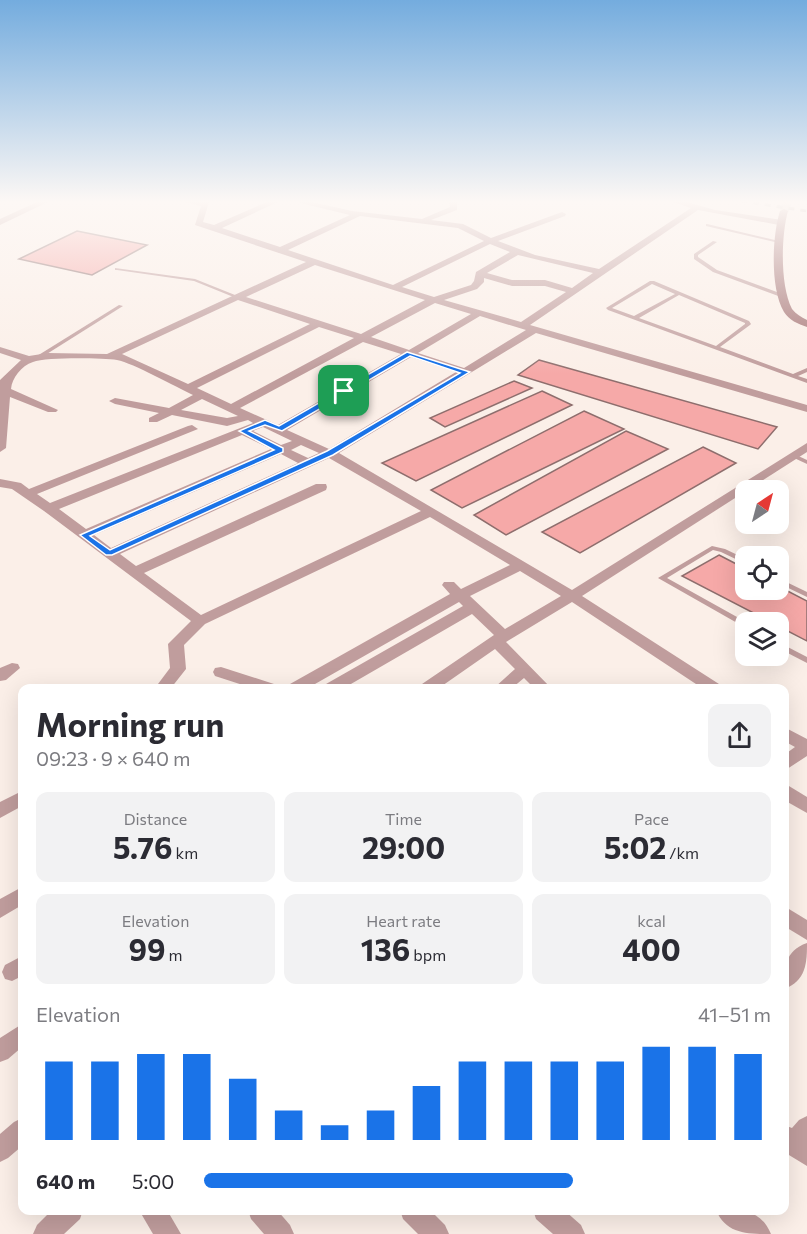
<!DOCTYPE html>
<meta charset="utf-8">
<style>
:root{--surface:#fff;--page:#f2f2f3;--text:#2b2b33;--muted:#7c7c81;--accent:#1a73e8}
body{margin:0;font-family:Commissioner,sans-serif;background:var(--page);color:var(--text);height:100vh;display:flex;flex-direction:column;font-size:22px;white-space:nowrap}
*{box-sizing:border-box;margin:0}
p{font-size:20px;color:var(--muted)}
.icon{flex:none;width:33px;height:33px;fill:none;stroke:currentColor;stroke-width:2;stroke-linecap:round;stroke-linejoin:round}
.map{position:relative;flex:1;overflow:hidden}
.details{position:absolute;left:18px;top:684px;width:771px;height:531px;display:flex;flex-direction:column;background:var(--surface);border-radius:12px;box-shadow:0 6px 24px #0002}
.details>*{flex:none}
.needle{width:39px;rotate:36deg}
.buttons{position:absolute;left:735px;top:480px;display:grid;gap:12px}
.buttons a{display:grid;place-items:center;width:54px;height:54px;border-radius:12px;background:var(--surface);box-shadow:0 6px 24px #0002;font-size:30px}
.pin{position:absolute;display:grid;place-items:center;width:51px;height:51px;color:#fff;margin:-26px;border-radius:12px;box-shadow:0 3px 9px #0006}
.round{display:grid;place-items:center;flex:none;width:63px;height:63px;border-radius:12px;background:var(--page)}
.head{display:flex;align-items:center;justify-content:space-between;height:102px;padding:0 18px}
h1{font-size:33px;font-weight:700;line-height:45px}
.stats{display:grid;grid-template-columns:repeat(3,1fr);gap:9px;height:102px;padding:6px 18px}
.stats div{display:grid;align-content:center;border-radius:12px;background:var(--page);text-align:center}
.stats b{font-size:30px;font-weight:700}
.stats small{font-size:16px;font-weight:400}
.stats p{font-size:16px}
.chart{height:168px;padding:12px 18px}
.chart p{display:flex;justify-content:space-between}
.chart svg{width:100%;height:108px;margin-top:6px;stroke:var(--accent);stroke-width:6}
ul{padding:0 18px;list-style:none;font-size:20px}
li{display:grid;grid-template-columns:96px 72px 1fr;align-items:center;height:45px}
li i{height:15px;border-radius:8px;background:var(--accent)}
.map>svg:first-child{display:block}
.building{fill:#f6a9a8;stroke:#8e6e6d;stroke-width:1.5}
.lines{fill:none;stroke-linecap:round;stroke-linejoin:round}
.secondary-tunnel{stroke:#d6cac3;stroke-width:9;stroke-dasharray:9 4.5;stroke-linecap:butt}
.lane{fill:#c09d9d;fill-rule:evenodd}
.street{fill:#c09d9d;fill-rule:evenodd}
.secondary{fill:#a57475;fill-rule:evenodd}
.rail{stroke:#9d918b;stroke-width:3;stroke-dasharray:6 6;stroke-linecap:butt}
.route{fill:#1a73e8;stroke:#fff;stroke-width:1.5;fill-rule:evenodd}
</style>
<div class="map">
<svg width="807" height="1234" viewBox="0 0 807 1234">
<rect width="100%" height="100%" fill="#fbefe8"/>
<g class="building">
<path d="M 77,231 L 147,245 L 92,275 L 19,259 Z"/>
<path d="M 539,360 L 777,427 L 758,449 L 518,375 Z"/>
<path d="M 514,381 L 532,388 L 445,427 L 430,418 Z"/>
<path d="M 542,391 L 572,405 L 416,481 L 382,463 Z"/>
<path d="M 584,411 L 624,429 L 462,508 L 431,490 Z"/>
<path d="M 626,431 L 668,449 L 506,535 L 474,515 Z"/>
<path d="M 703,447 L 736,463 L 580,553 L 542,532 Z"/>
<path d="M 719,555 L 746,569 L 746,590 L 778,590 L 778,586 L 807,601 L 807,641 L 778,626 L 778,622 L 771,622 L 682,576 Z"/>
</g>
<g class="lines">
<path class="secondary-tunnel" d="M 784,211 L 787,203"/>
<g class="lane">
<path d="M 707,224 L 779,241 L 781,242 L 779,243 L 706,226 L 706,224 Z"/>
<path d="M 713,241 L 717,242 L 698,255 L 698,257 L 717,270 L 785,295 L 785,297 L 781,297 L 713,272 L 694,259 L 694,254 Z"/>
<path d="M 115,268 L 195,279 L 240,297 L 236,298 L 194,281 L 117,270 L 115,270 Z"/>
<path d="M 650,281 L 654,281 L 749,321 L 751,324 L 750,325 L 720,347 L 793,374 L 807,368 L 807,372 L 798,376 L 807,379 L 807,383 L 608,310 L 606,308 ZM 652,284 L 675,294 L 634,316 L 612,308 ZM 679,295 L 745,323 L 745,324 L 716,346 L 639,318 Z"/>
<path d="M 119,305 L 123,306 L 42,357 L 37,356 Z"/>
<path d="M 794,454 L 807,460 L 807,464 L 792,457 L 791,456 Z"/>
<path d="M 712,546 L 725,549 L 746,559 L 746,564 L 721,552 L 713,550 L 667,578 L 746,622 L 746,628 L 658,578 Z"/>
<path d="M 778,578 L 807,592 L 807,597 L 778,583 Z"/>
<path d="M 778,642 L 807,657 L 807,663 L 778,648 Z"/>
</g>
<g class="street">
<path d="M 39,201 L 50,201 L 0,225 L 0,219 Z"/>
<path d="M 182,201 L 209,202 L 203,222 L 214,225 L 269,201 L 280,201 L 222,228 L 280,247 L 350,215 L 292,201 L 308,201 L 352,211 L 422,219 L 450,207 L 449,201 L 457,201 L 457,210 L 431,220 L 463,224 L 491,238 L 562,212 L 566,214 L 565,216 L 498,241 L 535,255 L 599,269 L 691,208 L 670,201 L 684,201 L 715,210 L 782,220 L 782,224 L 779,225 L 698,210 L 530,325 L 807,405 L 807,412 L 536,333 L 339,453 L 572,590 L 807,443 L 807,452 L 582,596 L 719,684 L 721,688 L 702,688 L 572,602 L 506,642 L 551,688 L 534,688 L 524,678 L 512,688 L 494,688 L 515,669 L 495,649 L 439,688 L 420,688 L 422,684 L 494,635 L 472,614 L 344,688 L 324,688 L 326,684 L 463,606 L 459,602 L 308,688 L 288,688 L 290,684 L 450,594 L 442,585 L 444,582 L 454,582 L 461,589 L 510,565 L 430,517 L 205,624 L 184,645 L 186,669 L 171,688 L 155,688 L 170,668 L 168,644 L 191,621 L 44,511 L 12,489 L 0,487 L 0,479 L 21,483 L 29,489 L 188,426 L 192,425 L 198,429 L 37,494 L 50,503 L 253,423 L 248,420 L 227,426 L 172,415 L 157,422 L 149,422 L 149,418 L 159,413 L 115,404 L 109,401 L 115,398 L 169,408 L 193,395 C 176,387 133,363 117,360 C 102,358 46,357 33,362 C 21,366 12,378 11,389 L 58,410 L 56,412 L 48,412 L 10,397 L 6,448 L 0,452 L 0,380 L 21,360 L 0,353 L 0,347 L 29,356 L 48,353 L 107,354 L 306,262 L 195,225 L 201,206 ZM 360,216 L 458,228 L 484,241 L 393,285 L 288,250 ZM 490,244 L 510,252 L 476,272 L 474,281 L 471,285 L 434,297 L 402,287 ZM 518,255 L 593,273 L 572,288 L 545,280 L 512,280 L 487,273 ZM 315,265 L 425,300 L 361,334 L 246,297 ZM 484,278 L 512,286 L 545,286 L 566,292 L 521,322 L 444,300 L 477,289 L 484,282 ZM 238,300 L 310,324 L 188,384 L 122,354 ZM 435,303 L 471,314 L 409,350 L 371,337 ZM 480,316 L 526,330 L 464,368 L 418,353 ZM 319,327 L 354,338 L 231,404 L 197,388 ZM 363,342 L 401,354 L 278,425 L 240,408 ZM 411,357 L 456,372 L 329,449 L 287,430 ZM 202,399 L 238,416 L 227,418 L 181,410 ZM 263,427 L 292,441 L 281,445 L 253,431 ZM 242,435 L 271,449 L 86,529 L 59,509 ZM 301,445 L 319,453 L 308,458 L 291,450 ZM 281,454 L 298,463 L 111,548 L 94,535 ZM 329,458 L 421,511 L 201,615 L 144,573 L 326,490 L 327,487 L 326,484 L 316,484 L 136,566 L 120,554 ZM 520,571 L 561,596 L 505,629 L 470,596 Z"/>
<path d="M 12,663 L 18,664 L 20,668 L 6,680 L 0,681 L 0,668 Z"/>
<path d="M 221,667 L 274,684 L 276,688 L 252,688 L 215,676 L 213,672 L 215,668 Z"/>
<path d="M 784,727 L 807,739 L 807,756 L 784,771 L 784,755 L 795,747 L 784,741 Z"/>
<path d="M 784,783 L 807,797 L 807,813 L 784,800 Z"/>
<path d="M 22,791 L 22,806 L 0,818 L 0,802 Z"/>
<path d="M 22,887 L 22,905 L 0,918 L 0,899 Z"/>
<path d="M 784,906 L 807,920 L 807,940 L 784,926 Z"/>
<path d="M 807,943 C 807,963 806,981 784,989 C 784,969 784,951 807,943 Z"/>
<path d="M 22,956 L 22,976 L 12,981 L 5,979 L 2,972 L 5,965 Z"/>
<path d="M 22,1024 L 22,1047 L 8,1059 L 0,1062 L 0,1038 Z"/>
<path d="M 807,1116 L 807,1166 L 784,1152 L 784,1125 L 792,1128 L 799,1120 Z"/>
<path d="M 22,1118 L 22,1146 L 8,1158 L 0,1162 L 0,1134 L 14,1122 Z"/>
<path d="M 52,1210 L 83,1210 L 80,1219 L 64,1234 L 33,1234 L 37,1225 Z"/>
<path d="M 139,1210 L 167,1210 L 181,1234 L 153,1234 Z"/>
<path d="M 248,1210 L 277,1210 L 290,1225 L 294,1234 L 264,1234 L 251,1219 Z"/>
<path d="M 400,1210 L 430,1210 L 445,1225 L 449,1234 L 418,1234 L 403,1219 Z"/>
<path d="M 533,1210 L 564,1210 L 581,1225 L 585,1234 L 553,1234 L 536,1219 Z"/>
<path d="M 716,1210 C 740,1210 760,1208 771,1234 C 747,1234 726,1234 716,1210 Z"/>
</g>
<path class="secondary" d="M 784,209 L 788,211 C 781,236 780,286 792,309 C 796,314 801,317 807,320 L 807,327 C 798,324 789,320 784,312 C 770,289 772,236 780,211 Z"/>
<path class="rail" d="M 741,201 L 807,211"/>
</g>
<linearGradient id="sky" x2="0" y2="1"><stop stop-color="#74acde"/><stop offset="0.54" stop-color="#fdf8f5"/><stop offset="1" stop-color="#fdf8f5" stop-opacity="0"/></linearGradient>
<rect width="807" height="374" fill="url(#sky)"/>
<path class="route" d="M 407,352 L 470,372 L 333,455 L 112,555 L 106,555 L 80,535 L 274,450 L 239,431 L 265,420 L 279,426 ZM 410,356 L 460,373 L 327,451 L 110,550 L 90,536 L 283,452 L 283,448 L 249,431 L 265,425 L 282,431 Z"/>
</svg>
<div class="buttons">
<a><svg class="needle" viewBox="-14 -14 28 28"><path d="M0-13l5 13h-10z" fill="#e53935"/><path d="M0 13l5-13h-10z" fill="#7c7c81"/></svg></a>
<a><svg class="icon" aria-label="locate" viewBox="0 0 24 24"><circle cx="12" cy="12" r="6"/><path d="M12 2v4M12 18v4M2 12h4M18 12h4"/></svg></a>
<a><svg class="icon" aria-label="layers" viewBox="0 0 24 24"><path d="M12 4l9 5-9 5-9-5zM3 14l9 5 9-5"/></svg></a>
</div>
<div class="pin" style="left:344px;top:391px;background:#1e9e55"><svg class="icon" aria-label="arrive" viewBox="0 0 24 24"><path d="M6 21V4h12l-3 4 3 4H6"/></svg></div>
<section class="details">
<div class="head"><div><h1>Morning run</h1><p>09:23 · 9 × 640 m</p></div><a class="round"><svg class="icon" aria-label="share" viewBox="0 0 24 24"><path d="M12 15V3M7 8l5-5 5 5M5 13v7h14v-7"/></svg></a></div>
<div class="stats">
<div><p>Distance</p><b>5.76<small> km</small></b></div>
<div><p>Time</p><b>29:00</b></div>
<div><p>Pace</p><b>5:02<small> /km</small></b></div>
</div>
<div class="stats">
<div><p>Elevation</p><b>99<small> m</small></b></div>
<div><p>Heart rate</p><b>136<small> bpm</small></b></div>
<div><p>kcal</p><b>400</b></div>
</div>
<div class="chart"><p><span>Elevation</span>41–51 m</p>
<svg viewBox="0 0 160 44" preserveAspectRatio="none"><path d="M5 44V12M15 44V12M25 44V9M35 44V9M45 44V19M55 44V32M65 44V38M75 44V32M85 44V22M95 44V12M105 44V12M115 44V12M125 44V12M135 44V6M145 44V6M155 44V9"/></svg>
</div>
<ul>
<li><b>640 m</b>5:00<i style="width:65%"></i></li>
</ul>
</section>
</div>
